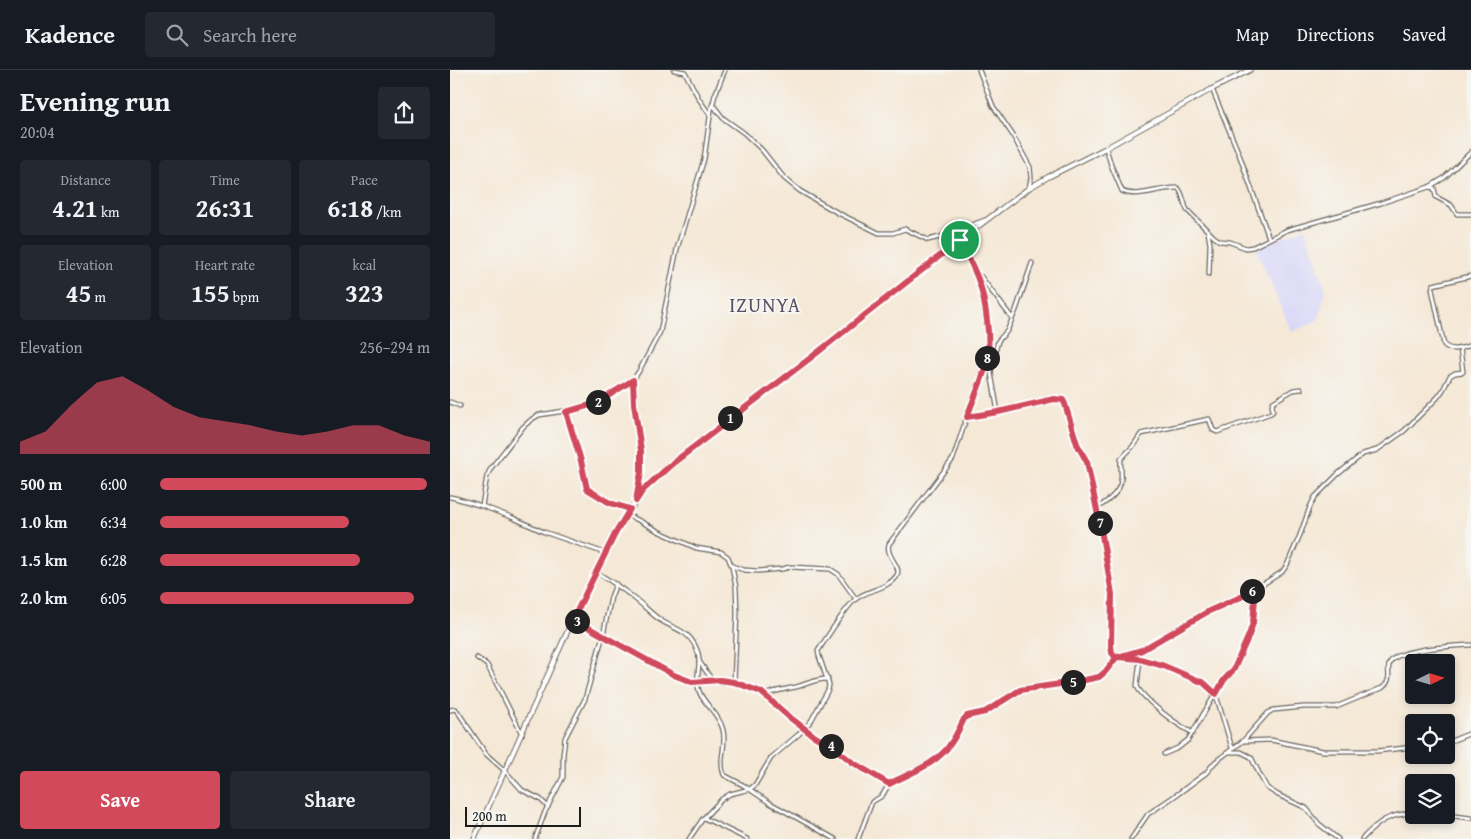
<!DOCTYPE html>
<meta charset="utf-8">
<style>
:root{--surface:#171b24;--page:#242831;--text:#f1f3f6;--muted:#9ea1a6;--line:#363941;--accent:#d1495b}
body{margin:0;font-family:"Gentium Book Plus",serif;background:var(--page);color:var(--text);height:100vh;display:flex;flex-direction:column;font-size:19px;white-space:nowrap}
*{box-sizing:border-box;margin:0}
p{font-size:16px;color:var(--muted)}
.icon{flex:none;width:28px;height:28px;fill:none;stroke:currentColor;stroke-width:2;stroke-linecap:round;stroke-linejoin:round}
.map{position:relative;flex:1;overflow:hidden}
.details{display:flex;flex-direction:column;background:var(--surface);width:450px}
.details>*{flex:none}
.needle{width:32px;rotate:85deg}
.buttons{position:absolute;left:955px;top:584px;display:grid;gap:10px}
.buttons a{display:grid;place-items:center;width:50px;height:50px;border-radius:5px;background:var(--surface);box-shadow:0 2px 8px #0003;font-size:25px}
.scale{position:absolute;left:15px;bottom:12px;width:116px;box-sizing:border-box;padding-left:5px;border:2px solid #1c1c1c;border-top:0;font-size:14px;line-height:18px;white-space:nowrap;color:#1c1c1c;-webkit-text-stroke:4px #f6f6f2;paint-order:stroke}
.pin{position:absolute;display:grid;place-items:center;width:42px;height:42px;color:#fff;margin:-21px;border:2px solid #fff;border-radius:50%;box-shadow:0 1px 5px #0007}
.km{position:absolute;width:25px;height:25px;margin:-12px;border-radius:50%;background:#222;color:#fff;font-size:14px;line-height:25px;text-align:center}
.round{display:grid;place-items:center;flex:none;width:52px;height:52px;border-radius:5px;background:var(--page)}
.head{display:flex;align-items:center;justify-content:space-between;height:85px;padding:0 20px}
h1{font-size:28px;font-weight:700;line-height:38px}
.stats{display:grid;grid-template-columns:repeat(3,1fr);gap:8px;height:85px;padding:5px 20px}
.stats div{display:grid;align-content:center;border-radius:5px;background:var(--page);text-align:center}
.stats b{font-size:25px;font-weight:700}
.stats small{font-size:14px;font-weight:400}
.stats p{font-size:14px}
.chart{height:140px;padding:10px 20px}
.chart p{display:flex;justify-content:space-between}
.chart svg{width:100%;height:90px;margin-top:5px;fill:var(--accent);opacity:.7}
.button{display:flex;gap:10px;margin-top:auto;padding:10px 20px}
.button a{flex:1;height:58px;border-radius:5px;background:var(--accent);color:#fff;font-size:20px;font-weight:700;line-height:58px;text-align:center}
.button a+a{background:var(--page);color:var(--text)}
ul{padding:0 20px;list-style:none;font-size:16px}
li{display:grid;grid-template-columns:80px 60px 1fr;align-items:center;height:38px}
li i{height:12px;border-radius:6px;background:var(--accent)}
header{display:flex;align-items:center;gap:30px;box-sizing:border-box;height:70px;padding:0 25px;background:var(--surface);border-bottom:1px solid var(--line)}
header strong{font-size:24px}
nav{display:flex;gap:28px;margin-inline-start:auto;font-size:18px}
.search{width:350px;height:45px;background:var(--page);display:flex;align-items:center;gap:12px;box-sizing:border-box;padding:0 18px;border-radius:5px;color:var(--muted);font-size:19px}
main{display:flex;flex:1;min-height:0}
.map>svg:first-child{display:block}
.built{fill:#d8d7f8}
.lines{fill:none;stroke-linecap:round;stroke-linejoin:round}
.minor-casing{stroke:#68635d;stroke-width:5.5}
.tertiary-casing{stroke:#68635d;stroke-width:6}
.minor{stroke:#fff;stroke-width:3}
.tertiary{stroke:#fff;stroke-width:4}
.route-casing{stroke:#fff;stroke-width:10}
.route{stroke:#d1495b;stroke-width:6}
.labels{text-anchor:middle;stroke-width:4;stroke-linejoin:round;paint-order:stroke}
.quarter-label{font-size:20px;letter-spacing:1px;fill:#5d5264;stroke:#f6f6f2}
</style>
<header>
<strong>Kadence</strong>
<div class="search"><svg class="icon" aria-label="search" viewBox="0 0 24 24"><circle cx="10" cy="10" r="6"/><path d="M15 15l6 6"/></svg>Search here</div>
<nav><a>Map</a><a>Directions</a><a>Saved</a></nav>
</header>
<main>
<section class="details">
<div class="head"><div><h1>Evening run</h1><p>20:04</p></div><a class="round"><svg class="icon" aria-label="share" viewBox="0 0 24 24"><path d="M12 15V3M7 8l5-5 5 5M5 13v7h14v-7"/></svg></a></div>
<div class="stats">
<div><p>Distance</p><b>4.21<small> km</small></b></div>
<div><p>Time</p><b>26:31</b></div>
<div><p>Pace</p><b>6:18<small> /km</small></b></div>
</div>
<div class="stats">
<div><p>Elevation</p><b>45<small> m</small></b></div>
<div><p>Heart rate</p><b>155<small> bpm</small></b></div>
<div><p>kcal</p><b>323</b></div>
</div>
<div class="chart"><p><span>Elevation</span>256–294 m</p>
<svg viewBox="0 0 160 44" preserveAspectRatio="none"><path d="M0 44V38L10 33L20 20L30 9L40 6L50 13L60 21L70 26L80 28L90 30L100 33L110 35L120 33L130 30L140 30L150 35L160 38V44z"/></svg>
</div>
<ul>
<li><b>500 m</b>6:00<i style="width:99%"></i></li>
<li><b>1.0 km</b>6:34<i style="width:70%"></i></li>
<li><b>1.5 km</b>6:28<i style="width:74%"></i></li>
<li><b>2.0 km</b>6:05<i style="width:94%"></i></li>
</ul>
<div class="button"><a>Save</a><a>Share</a></div>
</section>
<div class="map">
<svg width="1021" height="769" viewBox="0 0 1021 769">
<rect width="100%" height="100%" fill="#f6f6f2"/>
<filter id="ink" filterUnits="userSpaceOnUse"><feTurbulence type="fractalNoise" baseFrequency=".02" numOctaves="2"/><feDisplacementMap in="SourceGraphic" scale="10" xChannelSelector="R" yChannelSelector="G"/><feConvolveMatrix kernelMatrix="1 2 1 2 8 2 1 2 1" color-interpolation-filters="sRGB"/></filter>
<filter id="wash" filterUnits="userSpaceOnUse"><feTurbulence type="fractalNoise" baseFrequency=".0096" numOctaves="4" result="noise"/><feDisplacementMap in="SourceGraphic" scale="20" xChannelSelector="R" yChannelSelector="G"/><feGaussianBlur stdDeviation="1.12" result="paint"/><feColorMatrix in="noise" values="0 0 0 0 0 0 0 0 0 0 0 0 0 0 0 0 0 1.4 0 .05"/><feComposite in="paint" operator="in"/></filter>
<g filter="url(#wash)">
<rect width="100%" height="100%" fill="#f5e8d6"/>
<path class="built" d="M 855,158 L 876,220 L 868,250 L 842,262 L 806,179 Z"/>
</g>
<g filter="url(#ink)">
<g class="lines">
<defs>
<g id="minor">
<path d="M 224,0 L 235,2 L 249,29 L 260,45"/>
<path d="M 529,0 L 543,36 L 562,64 L 580,97 L 581,108 L 579,118"/>
<path d="M 762,19 L 789,84 L 819,168"/>
<path d="M 263,35 L 273,48 L 294,63 L 312,80 L 334,108 L 350,121 L 388,143 L 429,163 L 443,163 L 455,159 L 478,170 L 490,167 L 535,150"/>
<path d="M 656,78 L 661,95 L 672,121 C 687,129 711,117 728,118 C 734,124 733,133 737,140 L 764,167 L 770,171 L 780,172 L 796,178 L 803,177 L 837,160 L 931,133 L 979,117 L 994,108 L 1021,82"/>
<path d="M 979,117 L 984,118 L 986,127 L 1001,135 L 1007,144 L 1021,144"/>
<path d="M 758,162 L 760,174 L 759,204"/>
<path d="M 1021,206 L 987,214 L 983,215 L 982,219 L 994,275 C 1002,282 1012,278 1021,275"/>
<path d="M 531,207 L 562,248"/>
<path d="M 183,310 L 184,335 L 191,380 L 191,402 L 186,430"/>
<path d="M 0,332 L 10,336"/>
<path d="M 116,341 L 131,391 L 137,419 L 160,433 L 180,439"/>
<path d="M 548,342 L 541,303 L 544,286 L 548,271 L 557,261 L 566,240 L 582,193"/>
<path d="M 517,347 L 548,342 L 604,329 L 613,331 L 615,333 L 627,374 L 637,392 L 652,465 L 662,524 L 661,575 L 662,583 L 666,588"/>
<path d="M 0,427 L 5,428 L 32,436 L 61,447 L 94,462 L 155,483"/>
<path d="M 32,436 L 37,406 L 41,398 L 73,357 L 82,349 L 89,345 L 127,339 L 147,333 L 183,310 L 189,301 L 210,262 L 227,179 L 254,89 L 261,40 L 265,25 L 275,0"/>
<path d="M 647,438 C 657,432 670,423 671,410 C 672,403 670,396 671,389 L 683,376 L 691,364 L 759,349 L 763,360 L 767,362 L 821,343 L 823,341 L 822,335 L 823,332 L 843,320 L 851,319"/>
<path d="M 177,445 L 190,451 L 210,462 L 246,478 L 271,482 L 278,487 L 282,497 L 286,517 L 287,543 L 284,612"/>
<path d="M 282,496 L 294,500 L 308,501 L 332,499 L 340,497 L 380,499 L 388,504 L 406,529"/>
<path d="M 146,502 C 161,511 176,521 190,533 C 196,538 203,545 210,550 C 226,560 239,560 247,580 C 253,593 244,608 249,621 C 254,635 269,643 273,660 C 277,676 268,689 274,705 L 293,715 L 320,733 L 385,769"/>
<path d="M 123,549 L 224,605 L 242,612 L 262,610 L 284,612 L 311,622 L 338,646 L 364,666 L 383,677 L 402,692 L 439,714"/>
<path d="M 673,586 L 693,580 L 722,561 L 759,541 L 791,527 L 810,517"/>
<path d="M 27,588 L 37,595 L 72,664"/>
<path d="M 690,589 L 687,616 L 689,620 C 702,636 724,653 743,663"/>
<path d="M 249,591 L 262,610"/>
<path d="M 314,625 C 325,621 335,619 346,617 C 359,614 363,609 378,609"/>
<path d="M 0,640 L 5,639 L 8,642 L 36,684 L 55,701 L 72,720 L 90,729 L 98,737"/>
<path d="M 794,671 L 821,670 L 873,681 L 927,681 L 964,677"/>
<path d="M 996,673 L 1021,663"/>
<path d="M 779,682 L 791,682 L 801,687 L 812,709 L 817,718 L 828,725 L 856,738 L 869,754 L 888,769"/>
<path d="M 714,684 L 728,678 L 738,670 L 770,616 L 785,599 L 799,565 L 803,553 L 805,528 L 807,521 L 810,516 L 832,502 L 837,495 L 850,465 L 860,437 L 865,427 L 888,404 L 913,384 L 927,380 L 954,361 L 988,327 L 993,320 L 1000,306 L 1005,303 L 1013,302 L 1010,278"/>
<path d="M 996,745 L 1021,748"/>
<path d="M 254,748 L 297,769"/>
<path d="M 85,769 L 95,742 L 113,707 L 113,685 L 115,668 L 135,629 L 153,565 L 161,527 L 166,514"/>
<path d="M 239,769 L 252,750 L 272,729 L 280,724 L 300,719 L 305,715 L 321,688 L 349,664 L 361,651 L 378,620 L 379,615 L 369,586 L 368,581 C 375,570 398,534 407,528 C 420,519 438,519 447,505 C 452,497 435,486 439,474 L 503,389 L 524,325 L 536,296 L 538,283 L 538,265 L 533,230 L 527,208 L 510,170"/>
<path d="M 408,769 L 422,732 L 432,726 L 439,714 L 489,687 L 501,674 L 516,647 L 535,643 L 570,620 L 630,611 L 649,607 L 655,602 L 666,588 L 668,587 L 690,589 L 714,595 L 754,613 L 766,625 L 782,678"/>
<path d="M 681,769 L 698,744 L 729,723 L 756,703 L 765,692 L 793,671 L 818,643 L 823,640 L 854,637 L 886,637 L 932,618 C 945,608 934,599 941,591 C 952,578 1005,576 1021,575"/>
<path d="M 912,769 C 929,751 939,744 964,743"/>
</g>
<path id="tertiary" d="M 24,769 L 123,549 L 165,464 L 193,420 L 223,393 L 363,286 L 510,170 L 579,118 L 598,107 L 656,78 L 762,19 L 800,0"/>
</defs>
<use href="#minor" class="minor-casing"/>
<use href="#tertiary" class="tertiary-casing"/>
<use href="#minor" class="minor"/>
<use href="#tertiary" class="tertiary"/>
</g>
</g>
<g class="lines" filter="url(#ink)">
<defs>
<path id="route" d="M 510,170 L 363,286 L 223,393 L 193,420 L 186,431 L 191,402 L 191,380 L 184,334 L 183,310 L 147,333 L 116,342 L 131,391 L 137,419 L 160,433 L 180,439 L 165,464 L 123,549 L 224,605 L 242,612 L 270,610 L 284,612 L 311,622 L 338,646 L 364,666 L 383,677 L 402,692 L 439,714 C 460,703 488,694 501,673 C 506,666 510,657 514,649 L 517,646 L 535,642 L 570,620 L 630,611 L 649,607 L 655,602 L 666,588 L 668,587 L 690,589 L 714,596 L 754,613 L 766,624 L 774,610 L 784,599 L 799,565 L 803,553 L 805,528 L 810,516 L 791,527 L 759,541 L 692,580 L 668,587 L 666,588 L 662,583 L 661,575 L 662,524 L 652,465 L 637,392 L 627,374 L 615,334 L 613,330 L 604,329 L 548,342 L 517,347 C 523,330 531,313 536,296 C 542,274 536,231 528,209 C 523,196 516,183 510,170"/>
</defs>
<use href="#route" class="route-casing"/>
<use href="#route" class="route"/>
</g>
<g class="labels">
<g class="quarter-label">
<text x="315" y="242">IZUNYA</text>
</g>
</g>
</svg>
<div class="buttons">
<a><svg class="needle" viewBox="-14 -14 28 28"><path d="M0-13l5 13h-10z" fill="#e53935"/><path d="M0 13l5-13h-10z" fill="#9ea1a6"/></svg></a>
<a><svg class="icon" aria-label="locate" viewBox="0 0 24 24"><circle cx="12" cy="12" r="6"/><path d="M12 2v4M12 18v4M2 12h4M18 12h4"/></svg></a>
<a><svg class="icon" aria-label="layers" viewBox="0 0 24 24"><path d="M12 4l9 5-9 5-9-5zM3 14l9 5 9-5"/></svg></a>
</div>
<div class="scale">200 m</div>
<div class="pin" style="left:510px;top:170px;background:#1e9e55"><svg class="icon" aria-label="arrive" viewBox="0 0 24 24"><path d="M6 21V4h12l-3 4 3 4H6"/></svg></div>
<b class="km" style="left:280px;top:348px">1</b>
<b class="km" style="left:148px;top:332px">2</b>
<b class="km" style="left:127px;top:551px">3</b>
<b class="km" style="left:381px;top:676px">4</b>
<b class="km" style="left:623px;top:612px">5</b>
<b class="km" style="left:802px;top:521px">6</b>
<b class="km" style="left:650px;top:453px">7</b>
<b class="km" style="left:537px;top:288px">8</b>
</div>
</main>
